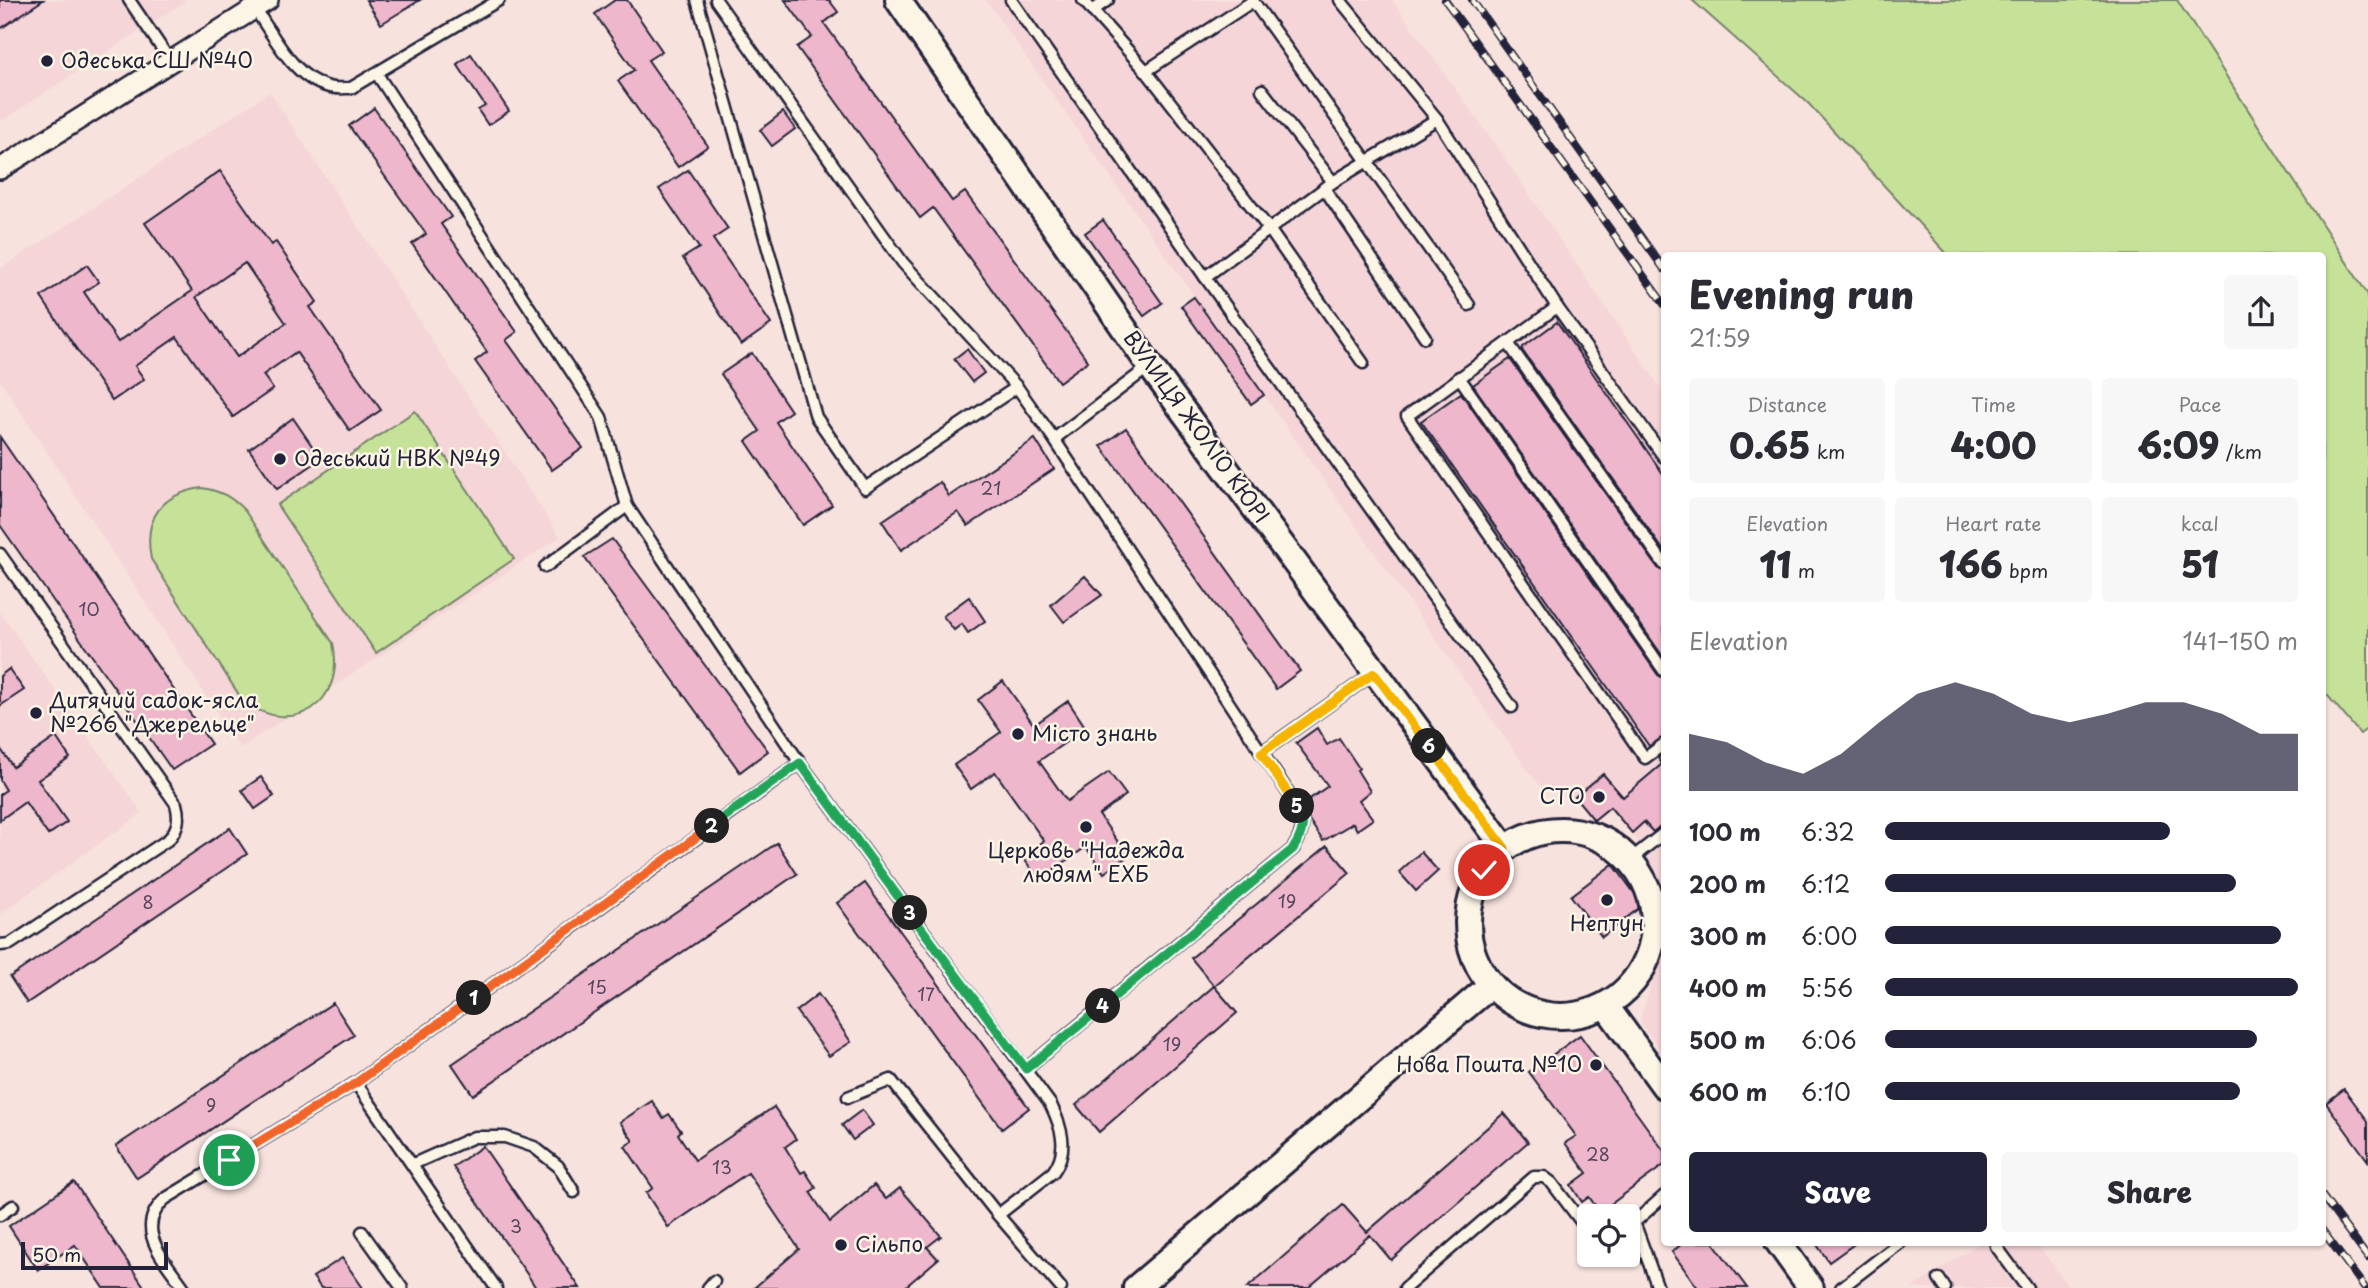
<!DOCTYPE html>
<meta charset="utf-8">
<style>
:root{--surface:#fff;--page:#f7f7f7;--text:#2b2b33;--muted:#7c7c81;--accent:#22223b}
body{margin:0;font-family:"Playpen Sans",sans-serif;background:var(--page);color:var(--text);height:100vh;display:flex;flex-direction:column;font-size:26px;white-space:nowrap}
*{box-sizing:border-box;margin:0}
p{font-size:23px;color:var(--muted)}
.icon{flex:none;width:38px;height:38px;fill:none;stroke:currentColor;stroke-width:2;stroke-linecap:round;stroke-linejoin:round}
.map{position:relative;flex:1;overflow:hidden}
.side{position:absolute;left:1661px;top:252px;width:665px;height:994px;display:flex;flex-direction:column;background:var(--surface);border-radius:7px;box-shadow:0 2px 5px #0004}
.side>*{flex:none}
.fabs{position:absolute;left:1577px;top:1204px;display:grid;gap:14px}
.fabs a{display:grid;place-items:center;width:63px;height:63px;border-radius:7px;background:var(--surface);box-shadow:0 2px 5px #0004;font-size:35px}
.scale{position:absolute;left:21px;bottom:18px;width:147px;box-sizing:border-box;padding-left:7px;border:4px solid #22223b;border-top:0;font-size:19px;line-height:24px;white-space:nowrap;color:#22223b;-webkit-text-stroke:5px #fcf5e5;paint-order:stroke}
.pin{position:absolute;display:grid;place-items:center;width:60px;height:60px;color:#fff;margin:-30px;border:4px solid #fff;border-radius:50%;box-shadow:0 2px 7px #0007}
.km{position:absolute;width:35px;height:35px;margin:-18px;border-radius:50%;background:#222;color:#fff;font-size:19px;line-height:35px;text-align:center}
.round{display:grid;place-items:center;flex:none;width:74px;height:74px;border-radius:7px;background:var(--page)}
.overview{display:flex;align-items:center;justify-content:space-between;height:119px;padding:0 28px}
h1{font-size:38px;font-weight:800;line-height:52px}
.stats{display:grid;grid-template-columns:repeat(3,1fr);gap:10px;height:119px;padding:7px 28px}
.stats div{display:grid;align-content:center;border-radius:7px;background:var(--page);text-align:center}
.stats b{font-size:35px;font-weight:800}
.stats small{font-size:19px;font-weight:400}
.stats p{font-size:19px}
.chart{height:196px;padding:14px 28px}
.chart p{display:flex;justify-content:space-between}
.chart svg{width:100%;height:126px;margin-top:7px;fill:var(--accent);opacity:.7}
.button{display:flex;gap:14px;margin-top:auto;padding:14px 28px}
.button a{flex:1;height:80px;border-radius:7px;background:var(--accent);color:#fff;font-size:28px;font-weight:800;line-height:80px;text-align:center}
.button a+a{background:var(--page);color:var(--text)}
ul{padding:0 28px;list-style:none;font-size:23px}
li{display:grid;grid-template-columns:112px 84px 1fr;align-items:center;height:52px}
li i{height:18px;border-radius:9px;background:var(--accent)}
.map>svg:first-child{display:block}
.built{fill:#f5d5d8}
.green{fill:#c6e299;stroke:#74826a;stroke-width:2}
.building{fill:#efb7cb;stroke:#22223b;stroke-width:2;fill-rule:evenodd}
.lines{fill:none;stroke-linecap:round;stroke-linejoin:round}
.service-casing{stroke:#22223b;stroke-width:15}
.minor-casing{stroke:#22223b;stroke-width:24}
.tertiary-casing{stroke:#22223b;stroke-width:30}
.service{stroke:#fcf5e5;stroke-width:10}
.minor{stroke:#fcf5e5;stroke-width:19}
.tertiary{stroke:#fcf5e5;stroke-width:24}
.rail-casing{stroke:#22223b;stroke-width:8}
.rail{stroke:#fcf5e5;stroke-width:5;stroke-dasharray:16;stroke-linecap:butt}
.split-1-casing{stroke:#fff;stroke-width:14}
.split-2-casing{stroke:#fff;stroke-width:14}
.split-3-casing{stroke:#fff;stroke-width:14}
.split-4-casing{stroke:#fff;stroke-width:14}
.split-5-casing{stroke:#fff;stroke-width:14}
.split-6-casing{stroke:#fff;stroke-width:14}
.split-7-casing{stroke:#fff;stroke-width:14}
.split-1{stroke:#f0652b;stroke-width:9}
.split-2{stroke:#f0652b;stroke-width:9}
.split-3{stroke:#22a559;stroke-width:9}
.split-4{stroke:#22a559;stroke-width:9}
.split-5{stroke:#22a559;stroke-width:9}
.split-6{stroke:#f5b400;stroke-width:9}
.split-7{stroke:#f5b400;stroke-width:9}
.poi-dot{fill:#22223b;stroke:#fcf5e5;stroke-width:2.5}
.labels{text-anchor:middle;stroke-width:5;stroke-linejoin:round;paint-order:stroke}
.number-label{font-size:18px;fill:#55475f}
.poi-label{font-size:21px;fill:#22223b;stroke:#fcf5e5;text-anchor:start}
.street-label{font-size:21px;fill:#22223b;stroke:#fcf5e5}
</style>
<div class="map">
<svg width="2368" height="1288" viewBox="0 0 2368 1288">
<rect width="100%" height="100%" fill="#f8e2dd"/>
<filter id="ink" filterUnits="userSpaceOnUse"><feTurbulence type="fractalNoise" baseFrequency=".0143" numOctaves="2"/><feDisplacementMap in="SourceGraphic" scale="14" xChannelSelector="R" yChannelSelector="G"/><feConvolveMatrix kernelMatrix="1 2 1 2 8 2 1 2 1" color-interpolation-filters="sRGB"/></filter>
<g filter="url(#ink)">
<g class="built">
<path d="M 0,0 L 187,0 L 0,122 Z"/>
<path d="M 986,0 L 1392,0 L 1497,147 L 1664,393 L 1664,823 L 1640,844 L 1622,821 L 1634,810 L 1603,774 L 1575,797 L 1541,787 L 1527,769 Z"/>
<path d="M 270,92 L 560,537 L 240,748 L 0,380 L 0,269 Z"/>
<path d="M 0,612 L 142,813 L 0,914 Z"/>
<path d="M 1664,841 L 1664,889 L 1645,857 Z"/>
<path d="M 1664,948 L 1664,1055 L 1642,1025 L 1641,1017 Z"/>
<path d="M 1981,1242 L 2037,1243 L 2069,1288 L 1912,1288 Z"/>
</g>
<g class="green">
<path d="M 1692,0 L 2177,0 L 2368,295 L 2368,728 L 2360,734 L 2322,689 L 2322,256 L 1948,255 L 1808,103 Z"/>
<path d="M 415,411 L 514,559 L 376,653 L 277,505 Z"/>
<path d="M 202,488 C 221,491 232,497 245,511 L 333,643 C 346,704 293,738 243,701 L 151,559 C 143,518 161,494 202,488 Z"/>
</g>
<g class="building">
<path d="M 0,0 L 43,0 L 0,29 Z"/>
<path d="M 366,0 L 420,0 L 381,24 Z"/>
<path d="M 615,0 L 627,0 L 662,51 L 648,60 L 708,146 L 678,167 L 618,81 L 634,70 L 595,14 Z"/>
<path d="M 785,0 L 829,0 L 838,12 L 824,23 L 952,201 L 965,192 L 1088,361 L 1059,382 L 933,208 L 920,218 L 797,47 L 812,37 Z"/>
<path d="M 471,54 L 509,111 L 488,125 L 478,110 L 485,106 L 457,64 Z"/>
<path d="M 374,108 L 451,217 L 441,224 L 517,332 L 506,340 L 583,448 L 552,470 L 475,361 L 487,352 L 412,244 L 426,234 L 349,126 Z"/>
<path d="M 783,112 L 795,129 L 772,146 L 760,130 Z"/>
<path d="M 688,170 L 728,229 L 713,239 L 771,324 L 741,345 L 683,258 L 699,248 L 659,189 Z"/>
<path d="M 220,171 L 271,245 L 276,242 L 317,302 L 310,307 L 381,410 L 350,431 L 296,352 L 263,375 L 273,389 L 233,417 L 177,337 L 135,366 L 144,379 L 112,401 L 41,297 L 87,265 L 99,282 L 84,292 L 118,342 L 192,291 L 145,223 ZM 245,263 L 286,323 L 237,357 L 196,297 Z"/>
<path d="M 1103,220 L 1162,303 L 1144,316 L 1085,233 Z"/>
<path d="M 1194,297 L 1264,395 L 1251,404 L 1181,306 Z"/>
<path d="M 1557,322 L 1664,475 L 1664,551 L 1522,350 L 1523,347 Z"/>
<path d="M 967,349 L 984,373 L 972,382 L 954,359 Z"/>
<path d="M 752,353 L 791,411 L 776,422 L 832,505 L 803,525 L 746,441 L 760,431 L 721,374 Z"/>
<path d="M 1510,359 L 1658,568 L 1664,571 L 1664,658 L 1473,385 Z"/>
<path d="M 1461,393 L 1658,675 L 1664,678 L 1664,737 L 1649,746 L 1421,421 Z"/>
<path d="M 293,418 L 321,459 L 277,489 L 249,449 Z"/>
<path d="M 1126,428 L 1300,671 L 1276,689 L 1101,446 Z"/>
<path d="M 0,437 L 211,744 L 172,770 L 0,525 Z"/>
<path d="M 1035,439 L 1054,469 L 968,526 L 958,512 L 901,550 L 882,521 L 940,482 L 949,496 Z"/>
<path d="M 612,539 L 768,751 L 740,772 L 584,557 Z"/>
<path d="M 1085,576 L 1102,595 L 1064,622 L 1051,605 Z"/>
<path d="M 969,597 L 985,621 L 968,633 L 962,624 L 954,630 L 943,616 Z"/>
<path d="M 9,669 L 24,690 L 0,706 L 0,676 Z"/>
<path d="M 1003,681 L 1034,725 L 1068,701 L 1086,728 L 1039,761 L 1067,801 L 1109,772 L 1126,795 L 1099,815 L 1128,856 L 1104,873 L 1086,847 L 1039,880 L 1022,856 L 1044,841 L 995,772 L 971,789 L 954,765 L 1001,732 L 978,700 Z"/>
<path d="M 1317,728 L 1327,745 L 1339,738 L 1359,768 L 1357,770 L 1370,791 L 1359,800 L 1373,819 L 1357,830 L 1353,823 L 1323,841 L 1309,820 L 1304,803 L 1328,786 L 1296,743 Z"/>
<path d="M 56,737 L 70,758 L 38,780 L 67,822 L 48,835 L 25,802 L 0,820 L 0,794 L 6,790 L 0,780 L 0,748 L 13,767 Z"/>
<path d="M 1664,753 L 1664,823 L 1653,832 L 1644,822 L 1632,833 L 1610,807 L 1594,820 L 1575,797 L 1603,774 L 1623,797 L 1662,764 L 1658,758 Z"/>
<path d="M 261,777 L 274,796 L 255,809 L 242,790 Z"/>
<path d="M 230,828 L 247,854 L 27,1003 L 10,977 Z"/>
<path d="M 777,843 L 797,874 L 473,1095 L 452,1064 Z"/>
<path d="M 1327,846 L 1350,873 L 1214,986 L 1191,958 Z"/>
<path d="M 1421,852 L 1438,871 L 1416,891 L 1399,872 Z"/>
<path d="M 1613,864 L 1643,905 L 1602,937 L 1571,896 Z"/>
<path d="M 865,883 L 1029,1108 L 1002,1129 L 837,903 Z"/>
<path d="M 1214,986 L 1237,1013 L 1099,1132 L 1076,1105 Z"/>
<path d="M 818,994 L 851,1042 L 829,1056 L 796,1011 Z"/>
<path d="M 333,1003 L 354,1035 L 137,1178 L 116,1146 Z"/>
<path d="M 1580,1035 L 1664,1151 L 1664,1165 L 1600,1212 L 1589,1197 L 1582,1202 L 1571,1185 L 1587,1173 L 1565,1143 L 1576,1136 L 1529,1072 Z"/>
<path d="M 2344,1089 L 2368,1121 L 2368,1161 L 2326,1103 Z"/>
<path d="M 652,1101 L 663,1118 L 669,1114 L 681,1131 L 678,1134 L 695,1160 L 774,1107 L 796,1139 L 785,1147 L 801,1173 L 805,1171 L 816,1188 L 810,1192 L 830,1222 L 874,1185 L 886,1199 L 900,1188 L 941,1236 L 927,1247 L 938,1259 L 904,1288 L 754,1288 L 799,1249 L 748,1173 L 668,1227 L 646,1193 L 653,1188 L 625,1146 L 633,1141 L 620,1122 Z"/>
<path d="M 862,1110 L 873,1125 L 853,1140 L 842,1125 Z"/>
<path d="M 1504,1113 L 1528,1142 L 1391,1260 L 1370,1235 L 1308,1288 L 1247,1288 L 1343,1205 L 1367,1232 Z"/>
<path d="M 483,1146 L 580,1288 L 536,1288 L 529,1277 L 453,1167 Z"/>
<path d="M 74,1182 L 108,1233 L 145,1288 L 104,1288 L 75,1245 L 38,1270 L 9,1226 Z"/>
<path d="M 1684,1242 L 1713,1242 L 1747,1288 L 1698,1288 L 1672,1252 Z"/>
<path d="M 1815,1242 L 1857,1242 L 1829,1262 Z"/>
<path d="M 342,1258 L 363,1288 L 321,1288 L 313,1277 Z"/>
</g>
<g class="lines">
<defs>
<g id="service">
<path d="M 129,0 L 171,62"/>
<path d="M 697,0 L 816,417 L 865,488 L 1017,387"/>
<path d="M 716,0 L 903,263 L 1017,387 L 1054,439 L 1301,812 C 1304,827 1301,836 1293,849 L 1026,1069"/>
<path d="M 1011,0 L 1205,277 L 1512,707"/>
<path d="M 1083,0 L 1146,71 L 1269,229 L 1363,363"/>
<path d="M 1340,0 L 1437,119 L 1557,307 L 1664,457"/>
<path d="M 255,9 C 274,36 294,79 329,87 C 336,89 344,88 351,88 L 499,0"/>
<path d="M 1092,11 L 1108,0"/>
<path d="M 1146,71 L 1253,1 L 1469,305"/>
<path d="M 377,74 L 601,417 L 627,506 L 800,763 L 1051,1105 C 1062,1128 1069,1150 1053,1172 L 998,1215"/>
<path d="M 1262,90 L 1333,182"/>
<path d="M 1324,188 L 1425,337"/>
<path d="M 1205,277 L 1333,182 L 1437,119"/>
<path d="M 1557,307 L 1407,416 L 1645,758 L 1664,744"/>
<path d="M 1508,343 L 1664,564"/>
<path d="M 1459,377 L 1664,671"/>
<path d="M 1054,439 L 1150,366"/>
<path d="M 0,554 L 176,804 C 180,819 178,828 169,839 L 10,944 L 0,945"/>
<path d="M 545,567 L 627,506"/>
<path d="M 1261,753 L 1374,673"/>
<path d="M 1632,858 L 1664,833"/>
<path d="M 1654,923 L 1664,923"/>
<path d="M 356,1083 L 496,1288"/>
<path d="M 848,1097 L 891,1080 L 998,1215 L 1061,1288"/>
<path d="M 413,1164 L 474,1137 L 505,1137 L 534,1147 L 558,1166 L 574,1192"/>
<path d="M 0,1215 L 13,1206"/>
<path d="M 1634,1222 L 1658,1288"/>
<path d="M 1628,1228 L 1664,1196"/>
<path d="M 362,1232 L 402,1288"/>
<path d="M 1996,1246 L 2027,1288"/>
<path d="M 1939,1279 L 1945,1288"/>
<path d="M 184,1288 C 165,1260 132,1229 165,1199 L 356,1083 L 800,763"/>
<path d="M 708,1288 L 714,1281"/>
<path d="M 1405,1288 L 1534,1177 L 1544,1177 L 1552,1183 L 1589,1232"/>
<path d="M 1841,1288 L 1901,1242"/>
</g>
<path id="minor" d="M 0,169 L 268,0"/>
<g id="tertiary">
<path d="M 898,0 L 1150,366 L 1505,848"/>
<circle cx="1561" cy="923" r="93"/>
<path d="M 1606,1006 L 1664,1086"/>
<path d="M 1778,1242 L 1811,1288"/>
<path d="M 1136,1288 L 1491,985"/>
</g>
</defs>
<use href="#service" class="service-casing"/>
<use href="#minor" class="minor-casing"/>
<use href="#tertiary" class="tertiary-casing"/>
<use href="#service" class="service"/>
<use href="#minor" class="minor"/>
<use href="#tertiary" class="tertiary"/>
<defs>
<g id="rail">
<path d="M 1445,0 L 1664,304"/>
<path d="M 1472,0 L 1664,269"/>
<path d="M 2322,1196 L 2368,1258"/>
<path d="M 2322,1230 L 2365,1288"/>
</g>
</defs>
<use href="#rail" class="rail-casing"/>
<use href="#rail" class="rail"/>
</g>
</g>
<g class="lines" filter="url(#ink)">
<defs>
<path id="split-1" d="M 229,1160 L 356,1083 L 474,998"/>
<path id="split-2" d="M 474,998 L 712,826"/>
<path id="split-3" d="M 712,826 L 800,763 L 910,913"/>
<path id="split-4" d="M 910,913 L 1026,1069 L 1103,1006"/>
<path id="split-5" d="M 1103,1006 L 1293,849 C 1302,835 1307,821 1297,806"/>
<path id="split-6" d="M 1297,806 L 1261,753 L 1374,673 L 1429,746"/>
<path id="split-7" d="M 1429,746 L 1505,848 L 1484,870"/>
</defs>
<use href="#split-1" class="split-1-casing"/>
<use href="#split-2" class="split-2-casing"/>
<use href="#split-3" class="split-3-casing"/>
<use href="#split-4" class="split-4-casing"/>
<use href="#split-5" class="split-5-casing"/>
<use href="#split-6" class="split-6-casing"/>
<use href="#split-7" class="split-7-casing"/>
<use href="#split-1" class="split-1"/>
<use href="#split-2" class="split-2"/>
<use href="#split-3" class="split-3"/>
<use href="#split-4" class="split-4"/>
<use href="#split-5" class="split-5"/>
<use href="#split-6" class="split-6"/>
<use href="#split-7" class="split-7"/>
</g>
<g class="poi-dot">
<circle cx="47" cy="61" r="7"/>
<circle cx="280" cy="459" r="7"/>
<circle cx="36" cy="713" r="7"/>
<circle cx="1018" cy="734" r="7"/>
<circle cx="1599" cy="797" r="7"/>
<circle cx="1086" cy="827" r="7"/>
<circle cx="1607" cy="900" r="7"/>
<circle cx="1596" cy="1065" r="7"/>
<circle cx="841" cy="1245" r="7"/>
</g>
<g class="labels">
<g class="number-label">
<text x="991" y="495">21</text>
<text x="89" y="616">10</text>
<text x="1287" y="908">19</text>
<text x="148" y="909">8</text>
<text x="597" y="994">15</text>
<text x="926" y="1001">17</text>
<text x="1172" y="1051">19</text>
<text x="211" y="1112">9</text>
<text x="1598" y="1161">28</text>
<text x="722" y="1174">13</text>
<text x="516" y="1233">3</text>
</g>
<g class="poi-label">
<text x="61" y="68">Одеська СШ №40</text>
<text x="294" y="466">Одеський НВК №49</text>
<text x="50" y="708">Дитячий садок-ясла<tspan x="50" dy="24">№266 "Джерельце"</tspan></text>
<text x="1032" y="741">Місто знань</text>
<text x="1585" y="804" text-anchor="end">СТО</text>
<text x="1086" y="858" text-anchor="middle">Церковь "Надежда<tspan x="1086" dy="24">людям" ЕХБ</tspan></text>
<text x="1607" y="931" text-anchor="middle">Нептун</text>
<text x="1582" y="1072" text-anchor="end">Нова Пошта №10</text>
<text x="855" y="1252">Сільпо</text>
</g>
<g class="street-label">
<text transform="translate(1196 427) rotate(54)" y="7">ВУЛИЦЯ ЖОЛІО КЮРІ</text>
</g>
</g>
</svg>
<div class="fabs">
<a><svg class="icon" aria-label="locate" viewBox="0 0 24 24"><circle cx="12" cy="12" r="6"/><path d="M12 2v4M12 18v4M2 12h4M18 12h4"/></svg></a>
</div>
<div class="scale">50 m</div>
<div class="pin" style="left:229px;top:1160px;background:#1e9e55"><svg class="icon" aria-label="arrive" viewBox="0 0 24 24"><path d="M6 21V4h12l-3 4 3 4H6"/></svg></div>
<div class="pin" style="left:1484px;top:870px;background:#d93025"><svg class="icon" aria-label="check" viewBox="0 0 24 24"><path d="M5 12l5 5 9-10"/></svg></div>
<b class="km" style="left:474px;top:998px">1</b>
<b class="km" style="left:712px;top:826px">2</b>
<b class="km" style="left:910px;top:913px">3</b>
<b class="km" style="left:1103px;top:1006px">4</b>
<b class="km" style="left:1297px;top:806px">5</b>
<b class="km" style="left:1429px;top:746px">6</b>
<section class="side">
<div class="overview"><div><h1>Evening run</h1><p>21:59</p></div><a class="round"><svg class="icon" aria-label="share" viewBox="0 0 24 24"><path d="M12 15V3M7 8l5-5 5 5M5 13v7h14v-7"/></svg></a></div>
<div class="stats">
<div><p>Distance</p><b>0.65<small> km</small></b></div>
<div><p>Time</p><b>4:00</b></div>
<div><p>Pace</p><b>6:09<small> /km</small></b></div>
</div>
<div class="stats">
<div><p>Elevation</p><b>11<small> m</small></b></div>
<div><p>Heart rate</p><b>166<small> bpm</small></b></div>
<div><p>kcal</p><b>51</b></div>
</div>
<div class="chart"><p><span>Elevation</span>141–150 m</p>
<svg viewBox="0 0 160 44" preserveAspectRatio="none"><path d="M0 44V24L10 27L20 34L30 38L40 31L50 20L60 10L70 6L80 10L90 17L100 20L110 17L120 13L130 13L140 17L150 24L160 24V44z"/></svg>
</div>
<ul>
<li><b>100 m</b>6:32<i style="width:69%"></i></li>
<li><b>200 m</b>6:12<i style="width:85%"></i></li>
<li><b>300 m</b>6:00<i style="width:96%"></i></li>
<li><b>400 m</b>5:56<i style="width:100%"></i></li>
<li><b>500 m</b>6:06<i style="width:90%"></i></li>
<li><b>600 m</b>6:10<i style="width:86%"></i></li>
</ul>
<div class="button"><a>Save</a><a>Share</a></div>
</section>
</div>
